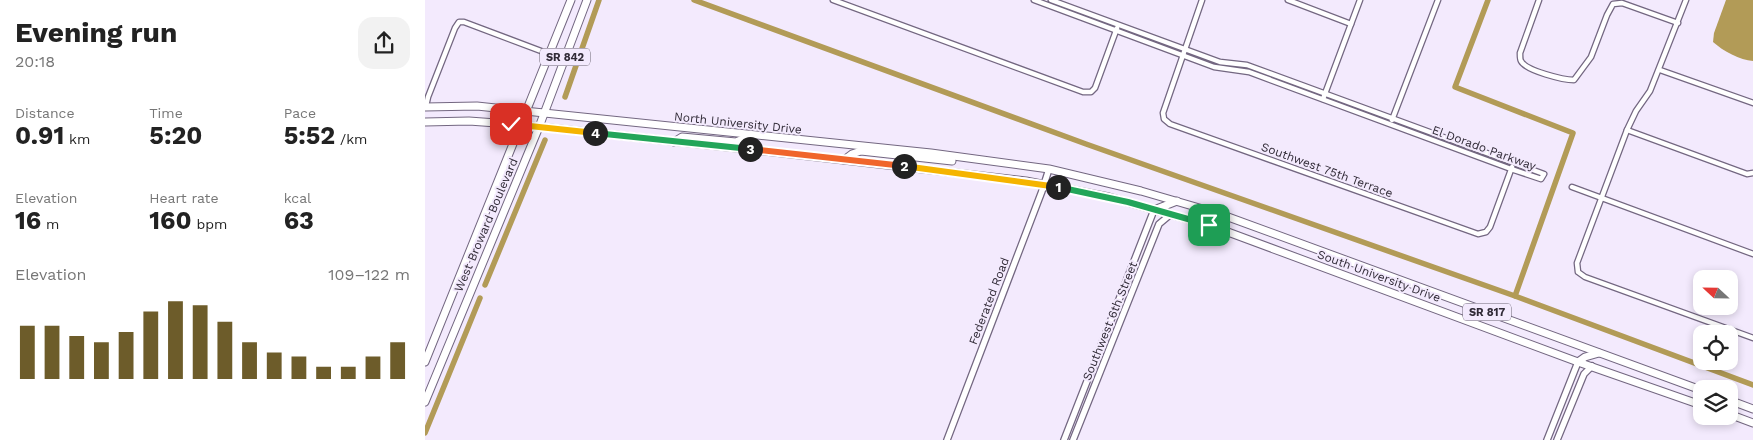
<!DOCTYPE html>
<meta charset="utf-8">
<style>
:root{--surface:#fff;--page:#f2f2f2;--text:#222;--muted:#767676;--accent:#6d5c2a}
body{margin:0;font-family:"Work Sans",sans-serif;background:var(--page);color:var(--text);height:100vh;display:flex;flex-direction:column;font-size:19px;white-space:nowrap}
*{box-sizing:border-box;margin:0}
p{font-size:16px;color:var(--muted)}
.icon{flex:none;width:28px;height:28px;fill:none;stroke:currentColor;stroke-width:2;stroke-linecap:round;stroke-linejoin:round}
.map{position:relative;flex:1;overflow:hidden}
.panel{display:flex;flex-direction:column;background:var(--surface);width:425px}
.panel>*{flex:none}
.needle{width:32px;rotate:292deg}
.controls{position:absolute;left:1268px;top:270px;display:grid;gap:10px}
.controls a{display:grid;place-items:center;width:45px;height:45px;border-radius:10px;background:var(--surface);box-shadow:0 2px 8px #0003;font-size:25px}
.pin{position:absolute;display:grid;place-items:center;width:42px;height:42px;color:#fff;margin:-21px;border-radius:10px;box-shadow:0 2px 8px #0006}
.km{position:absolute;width:25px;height:25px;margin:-12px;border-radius:50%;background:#222;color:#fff;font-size:14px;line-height:25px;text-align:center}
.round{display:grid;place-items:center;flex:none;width:52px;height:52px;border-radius:15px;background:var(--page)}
.head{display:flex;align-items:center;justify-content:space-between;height:85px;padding:0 15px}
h1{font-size:28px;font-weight:700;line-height:38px}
.stats{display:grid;grid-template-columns:repeat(3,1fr);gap:8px;height:85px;padding:5px 15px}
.stats div{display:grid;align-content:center}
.stats b{font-size:25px;font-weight:700}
.stats small{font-size:14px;font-weight:400}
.stats p{font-size:14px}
.chart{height:140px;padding:10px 15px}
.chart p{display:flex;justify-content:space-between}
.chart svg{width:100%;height:90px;margin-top:5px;stroke:var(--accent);stroke-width:6}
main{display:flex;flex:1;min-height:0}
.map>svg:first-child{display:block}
.water{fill:#b29b57}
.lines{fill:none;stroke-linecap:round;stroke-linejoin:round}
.canal{stroke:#b29b57;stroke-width:5.5}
.minor-casing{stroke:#736781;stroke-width:7}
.tertiary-casing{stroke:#736781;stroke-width:8}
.primary-casing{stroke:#736781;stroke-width:9}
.minor{stroke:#fff;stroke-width:4.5}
.tertiary{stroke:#fff;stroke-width:5.5}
.primary{stroke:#fff;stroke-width:7}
.split-1-casing{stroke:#fff;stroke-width:10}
.split-2-casing{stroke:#fff;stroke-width:10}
.split-3-casing{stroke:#fff;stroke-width:10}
.split-4-casing{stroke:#fff;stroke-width:10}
.split-5-casing{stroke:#fff;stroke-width:10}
.split-1{stroke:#22a559;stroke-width:6}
.split-2{stroke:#f5b400;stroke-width:6}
.split-3{stroke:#f0652b;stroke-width:6}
.split-4{stroke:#22a559;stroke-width:6}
.split-5{stroke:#f5b400;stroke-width:6}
.labels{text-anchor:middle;stroke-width:4;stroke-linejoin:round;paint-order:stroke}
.shield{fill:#f3eafd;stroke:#6b6472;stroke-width:1}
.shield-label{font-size:11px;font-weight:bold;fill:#312b37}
.street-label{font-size:12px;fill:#312b37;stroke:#f3eafd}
</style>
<main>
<section class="panel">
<div class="head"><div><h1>Evening run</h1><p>20:18</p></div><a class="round"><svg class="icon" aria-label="share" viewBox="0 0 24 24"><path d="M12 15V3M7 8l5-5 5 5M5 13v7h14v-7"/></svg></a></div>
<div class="stats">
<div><p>Distance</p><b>0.91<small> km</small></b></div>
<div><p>Time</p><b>5:20</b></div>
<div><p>Pace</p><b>5:52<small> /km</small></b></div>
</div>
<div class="stats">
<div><p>Elevation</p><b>16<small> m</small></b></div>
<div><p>Heart rate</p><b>160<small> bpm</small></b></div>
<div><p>kcal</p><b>63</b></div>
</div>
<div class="chart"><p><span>Elevation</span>109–122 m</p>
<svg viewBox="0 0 160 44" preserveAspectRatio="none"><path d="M5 44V18M15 44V18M25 44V23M35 44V26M45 44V21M55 44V11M65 44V6M75 44V8M85 44V16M95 44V26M105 44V31M115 44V33M125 44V38M135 44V38M145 44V33M155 44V26"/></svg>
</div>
</section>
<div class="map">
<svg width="1328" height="440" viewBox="0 0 1328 440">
<rect width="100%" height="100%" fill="#f3eafd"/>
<path class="water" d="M 1301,0 L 1328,0 L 1328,61 C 1315,60 1298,51 1288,42 L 1289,33 Z"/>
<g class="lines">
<g class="canal">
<path d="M 269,0 L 661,144 L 1090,296 L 1328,385"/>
<path d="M 1063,0 L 1030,87 L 1148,133 L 1090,296"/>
<path d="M 140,97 L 174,0"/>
<path d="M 60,285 L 120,140"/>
<path d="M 0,433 L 55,298"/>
</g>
<defs>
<g id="minor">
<path d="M 408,0 L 658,92 L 666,92 L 670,88 L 692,28"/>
<path d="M 609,0 L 789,67 L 824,72 L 1086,169 L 1116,179 L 1119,174 L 822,65 L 795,62 L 626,0"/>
<path d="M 777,0 L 738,113 L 739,119 L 745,124 L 1053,234 L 1061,232 L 1065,227 L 1087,167"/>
<path d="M 863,0 L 926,24"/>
<path d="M 1114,0 L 1095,53 C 1095,55 1095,60 1096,61 C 1101,71 1139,80 1149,80 L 1166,57 L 1182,15 L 1188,4 L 1197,3 L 1253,23"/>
<path d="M 1261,0 L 1225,91 L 1211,111 L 1202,130 L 1152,263 L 1153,272 L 1160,277 L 1328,338"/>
<path d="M 1235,70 L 1328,103"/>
<path d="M 898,99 L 935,0"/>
<path d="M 1,106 L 3,97 L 30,28 L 34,22 L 39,22 L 124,54"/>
<path d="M 967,120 L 1013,0"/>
<path d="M 1202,130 L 1322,174 L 1328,173"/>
<path d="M 1147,187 L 1328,254"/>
</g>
<g id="tertiary">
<path d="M 522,440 L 617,191 L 624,169"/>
<path d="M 639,440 L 729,210"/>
<path d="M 648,440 L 734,224 L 746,214"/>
<path d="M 1122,440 L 1153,362"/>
<path d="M 1132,440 L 1159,374 L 1167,366"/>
</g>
<g id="primary">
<path d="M 0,107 L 52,106 L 506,153 L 624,169 L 716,191 L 795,214 L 1276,390"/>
<path d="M 0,122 L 44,121 L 97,125 L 321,149 L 601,181 L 684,197 L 784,225 L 1153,362 L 1276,405"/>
<path d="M 249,142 L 257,137 L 311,142 L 325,136"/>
<path d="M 419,160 L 427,154 L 436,151 L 527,161"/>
<path d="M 729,210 L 752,201"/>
<path d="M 0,362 L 146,0"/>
<path d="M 1153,362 L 1160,357 L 1174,353"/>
<path d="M 1304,400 L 1328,409"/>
<path d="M 0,402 L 114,127 L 162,0"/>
<path d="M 1304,414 L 1328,423"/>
</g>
</defs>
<use href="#minor" class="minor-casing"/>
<use href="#tertiary" class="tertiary-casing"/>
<use href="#primary" class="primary-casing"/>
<use href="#minor" class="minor"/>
<use href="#tertiary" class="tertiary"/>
<use href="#primary" class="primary"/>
</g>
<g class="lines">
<defs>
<path id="split-1" d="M 633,187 L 703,202 L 784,225"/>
<path id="split-2" d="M 479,166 L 633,187"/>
<path id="split-3" d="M 325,149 L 479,166"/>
<path id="split-4" d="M 170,133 L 325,149"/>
<path id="split-5" d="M 86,124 L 170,133"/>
</defs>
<use href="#split-1" class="split-1-casing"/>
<use href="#split-2" class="split-2-casing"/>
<use href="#split-3" class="split-3-casing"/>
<use href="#split-4" class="split-4-casing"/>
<use href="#split-5" class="split-5-casing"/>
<use href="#split-1" class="split-1"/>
<use href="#split-2" class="split-2"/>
<use href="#split-3" class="split-3"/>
<use href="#split-4" class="split-4"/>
<use href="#split-5" class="split-5"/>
</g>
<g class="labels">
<g class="shield">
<rect x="115" y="48.5" width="50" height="17" rx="4"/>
<rect x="1038" y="303.5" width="48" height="17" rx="4"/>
</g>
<g class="shield-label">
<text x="140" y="61">SR 842</text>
<text x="1062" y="316">SR 817</text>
</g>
<g class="street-label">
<text transform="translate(313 123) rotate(6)" y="4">North University Drive</text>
<text transform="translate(1059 148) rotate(20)" y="4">El Dorado Parkway</text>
<text transform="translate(902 170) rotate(20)" y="4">Southwest 75th Terrace</text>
<text transform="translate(61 225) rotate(-67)" y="4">West Broward Boulevard</text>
<text transform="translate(954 276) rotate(20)" y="4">South University Drive</text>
<text transform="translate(564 301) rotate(-69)" y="4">Federated Road</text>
<text transform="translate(685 321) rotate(-68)" y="4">Southwest 6th Street</text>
</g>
</g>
</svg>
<div class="controls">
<a><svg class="needle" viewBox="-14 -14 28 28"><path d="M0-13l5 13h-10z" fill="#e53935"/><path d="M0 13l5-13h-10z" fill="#767676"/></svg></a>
<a><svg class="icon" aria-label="locate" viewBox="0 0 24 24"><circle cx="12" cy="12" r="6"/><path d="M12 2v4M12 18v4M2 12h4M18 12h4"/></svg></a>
<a><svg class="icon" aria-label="layers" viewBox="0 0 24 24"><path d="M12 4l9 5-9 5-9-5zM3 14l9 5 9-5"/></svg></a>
</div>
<div class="pin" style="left:784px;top:225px;background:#1e9e55"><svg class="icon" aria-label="arrive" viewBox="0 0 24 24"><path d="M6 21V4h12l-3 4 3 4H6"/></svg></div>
<div class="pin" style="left:86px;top:124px;background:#d93025"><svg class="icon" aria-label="check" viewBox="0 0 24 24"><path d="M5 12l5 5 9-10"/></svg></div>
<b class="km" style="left:633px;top:187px">1</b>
<b class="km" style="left:479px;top:166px">2</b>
<b class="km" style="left:325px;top:149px">3</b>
<b class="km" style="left:170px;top:133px">4</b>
</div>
</main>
